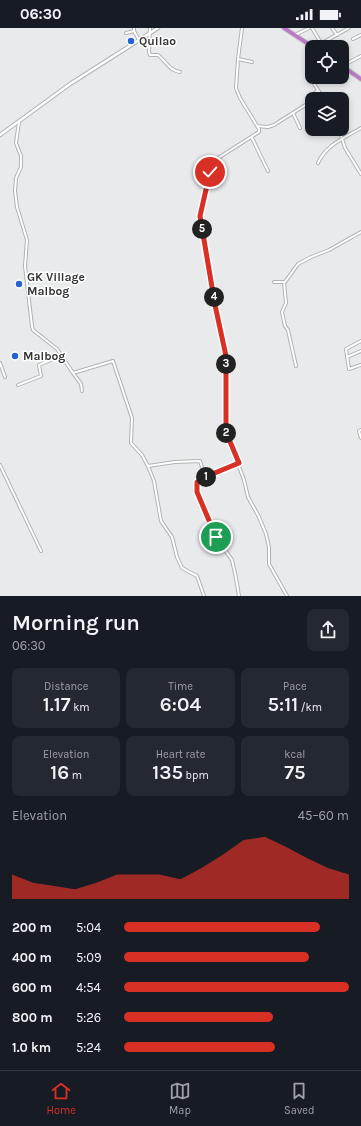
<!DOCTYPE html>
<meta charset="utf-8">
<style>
:root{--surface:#171b24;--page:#242831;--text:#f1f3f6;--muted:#9ea1a6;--line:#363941;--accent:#d93025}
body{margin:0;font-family:Karla,sans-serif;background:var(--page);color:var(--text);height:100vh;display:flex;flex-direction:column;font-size:15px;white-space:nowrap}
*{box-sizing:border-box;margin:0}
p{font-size:13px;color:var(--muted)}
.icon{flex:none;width:22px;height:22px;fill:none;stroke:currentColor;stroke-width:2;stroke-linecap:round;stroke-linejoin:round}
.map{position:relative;height:568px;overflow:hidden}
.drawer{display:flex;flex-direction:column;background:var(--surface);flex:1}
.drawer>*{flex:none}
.controls{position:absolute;left:305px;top:12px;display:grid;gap:8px}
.controls a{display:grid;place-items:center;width:44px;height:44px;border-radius:8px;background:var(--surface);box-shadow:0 2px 6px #0003;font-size:20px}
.pin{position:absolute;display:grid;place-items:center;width:34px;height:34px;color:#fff;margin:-17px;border:2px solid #fff;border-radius:50%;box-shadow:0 1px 4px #0007}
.km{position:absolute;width:20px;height:20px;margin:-10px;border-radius:50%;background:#222;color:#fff;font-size:11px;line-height:20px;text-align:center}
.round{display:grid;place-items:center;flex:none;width:42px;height:42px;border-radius:8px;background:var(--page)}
.summary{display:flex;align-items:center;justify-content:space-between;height:68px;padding:0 12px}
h1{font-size:22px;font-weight:600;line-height:30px}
.stats{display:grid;grid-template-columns:repeat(3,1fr);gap:6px;height:68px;padding:4px 12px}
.stats div{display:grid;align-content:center;border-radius:8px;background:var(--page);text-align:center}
.stats b{font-size:20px;font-weight:600}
.stats small{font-size:11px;font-weight:400}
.stats p{font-size:11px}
.chart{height:112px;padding:8px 12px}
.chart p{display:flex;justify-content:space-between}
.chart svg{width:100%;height:72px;margin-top:4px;fill:var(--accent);opacity:.7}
ul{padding:0 12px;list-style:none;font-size:13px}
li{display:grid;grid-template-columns:64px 48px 1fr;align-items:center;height:30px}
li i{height:10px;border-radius:5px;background:var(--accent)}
.status{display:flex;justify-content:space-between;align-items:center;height:28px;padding:0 20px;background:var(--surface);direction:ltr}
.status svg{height:11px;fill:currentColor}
.dock{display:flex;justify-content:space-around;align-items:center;height:56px;border-top:1px solid var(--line);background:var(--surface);font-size:11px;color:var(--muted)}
.dock a{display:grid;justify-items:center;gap:2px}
.dock .selected{color:var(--accent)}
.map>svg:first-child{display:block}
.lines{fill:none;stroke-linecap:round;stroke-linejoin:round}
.street-casing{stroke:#b1b2b3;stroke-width:4}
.secondary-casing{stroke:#b1b2b3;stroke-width:4.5}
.highway-casing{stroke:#c6c6c6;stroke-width:5.5}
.street{stroke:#fff;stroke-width:2}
.secondary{stroke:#fff;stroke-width:2.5}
.highway{stroke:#bc77c6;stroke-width:3.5}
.route-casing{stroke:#fff;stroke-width:8}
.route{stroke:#d93025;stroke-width:5}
.poi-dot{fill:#2563d0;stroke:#fff;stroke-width:1.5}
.labels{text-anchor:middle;stroke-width:3;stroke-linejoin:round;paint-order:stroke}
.poi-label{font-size:12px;font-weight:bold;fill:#343435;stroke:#fff;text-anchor:start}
</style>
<div class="status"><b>06:30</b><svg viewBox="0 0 49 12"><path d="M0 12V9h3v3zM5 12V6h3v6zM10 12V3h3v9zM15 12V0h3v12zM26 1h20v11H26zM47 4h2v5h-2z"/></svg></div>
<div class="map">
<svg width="361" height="568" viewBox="0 0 361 568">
<rect width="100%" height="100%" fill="#e9eaeb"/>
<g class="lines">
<defs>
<g id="street">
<path d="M 134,0 L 134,3 L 139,12"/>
<path d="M 150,0 L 149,24 L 150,27 L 158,27 C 166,33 168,42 180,44"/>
<path d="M 242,0 L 238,31 L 236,60 L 240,70 L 259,101 L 259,104 L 215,132 L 210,144 L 200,188 L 215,277 L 226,328 L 226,404 L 244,452 L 248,469 L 259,489 L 266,506 L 269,519 L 269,536 L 287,568"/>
<path d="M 312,0 L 321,15"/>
<path d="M 332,0 L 337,7"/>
<path d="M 126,5 L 134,3"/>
<path d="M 295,7 L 309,0"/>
<path d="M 353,11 L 361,7"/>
<path d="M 315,19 L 349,0"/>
<path d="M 238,31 L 252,34"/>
<path d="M 342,38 L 361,28"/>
<path d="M 324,71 L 314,56 L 325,49"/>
<path d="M 293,85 L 300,100"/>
<path d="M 19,94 L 16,115 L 21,128 L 21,139 L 16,150 L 15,163 L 17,179 L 27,212 L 25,238 L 32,298 L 33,302 L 57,321 L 73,345 L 113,333 L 132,390 L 131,415 L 142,427 L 148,438 L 175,434 L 200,433 L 205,449"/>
<path d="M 257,98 L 268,99 L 274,97 L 307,76 L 310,69 L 317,63"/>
<path d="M 339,101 L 345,120 L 361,146"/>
<path d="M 252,110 L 268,143"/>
<path d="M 318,135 C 326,117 344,110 361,100"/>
<path d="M 274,254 L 285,254 L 298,236 L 311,229 L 329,222 L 361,204"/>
<path d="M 284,254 L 286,275 L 282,284 L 285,298 L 288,302 L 296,338"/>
<path d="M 361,313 L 346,321 L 349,341 L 361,337"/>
<path d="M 347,329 L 361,323"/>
<path d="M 0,335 L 5,349"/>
<path d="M 73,345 L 81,356 L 82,363"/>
<path d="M 18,357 L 41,348 L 39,337 L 62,327"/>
<path d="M 361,402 L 359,403 L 361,410"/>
<path d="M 238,436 L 205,449 L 197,454 L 196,460 L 216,509 L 232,532 L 236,550 L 239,568"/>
<path d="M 0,437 L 41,523"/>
<path d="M 148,438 L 154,453 L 161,493 L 172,509 L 177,529 L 182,540 L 197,548 L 204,568"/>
</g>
<path id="secondary" d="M 0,107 L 70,56 L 158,0"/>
<g id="highway">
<path d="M 284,0 L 313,19"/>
<path d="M 342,38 L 361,51"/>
</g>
</defs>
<use href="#street" class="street-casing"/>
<use href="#secondary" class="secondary-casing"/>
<use href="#highway" class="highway-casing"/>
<use href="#street" class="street"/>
<use href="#secondary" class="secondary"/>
<use href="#highway" class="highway"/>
</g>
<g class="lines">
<defs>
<path id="route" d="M 210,144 L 200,188 L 215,277 L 226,328 L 226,404 L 239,435 L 205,449 L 197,454 L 197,464 L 216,509"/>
</defs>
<use href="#route" class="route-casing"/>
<use href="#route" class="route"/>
</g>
<g class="poi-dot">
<circle cx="131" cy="13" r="4"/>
<circle cx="19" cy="256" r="4"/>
<circle cx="15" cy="328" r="4"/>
</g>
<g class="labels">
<g class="poi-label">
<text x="139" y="17">Quilao</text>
<text x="27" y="253">GK Village<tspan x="27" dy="14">Malbog</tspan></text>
<text x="23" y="332">Malbog</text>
</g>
</g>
</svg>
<div class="controls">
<a><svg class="icon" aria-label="locate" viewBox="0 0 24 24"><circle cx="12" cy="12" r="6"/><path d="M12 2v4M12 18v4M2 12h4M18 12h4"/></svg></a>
<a><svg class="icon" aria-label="layers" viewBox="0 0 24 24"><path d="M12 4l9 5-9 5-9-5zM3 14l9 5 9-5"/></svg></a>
</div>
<div class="pin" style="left:216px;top:509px;background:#1e9e55"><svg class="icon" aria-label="arrive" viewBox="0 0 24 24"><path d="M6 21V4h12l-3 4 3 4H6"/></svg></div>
<div class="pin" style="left:210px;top:144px;background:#d93025"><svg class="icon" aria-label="check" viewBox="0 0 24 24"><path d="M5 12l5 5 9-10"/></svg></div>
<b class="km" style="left:206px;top:449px">1</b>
<b class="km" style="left:226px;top:405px">2</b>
<b class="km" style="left:226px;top:336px">3</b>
<b class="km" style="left:214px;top:269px">4</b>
<b class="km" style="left:202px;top:201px">5</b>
</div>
<section class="drawer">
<div class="summary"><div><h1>Morning run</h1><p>06:30</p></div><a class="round"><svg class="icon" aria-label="share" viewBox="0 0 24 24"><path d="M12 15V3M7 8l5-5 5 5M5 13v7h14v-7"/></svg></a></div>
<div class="stats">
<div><p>Distance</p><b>1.17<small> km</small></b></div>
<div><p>Time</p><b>6:04</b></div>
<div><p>Pace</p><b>5:11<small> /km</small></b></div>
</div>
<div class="stats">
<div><p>Elevation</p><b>16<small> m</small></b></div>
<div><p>Heart rate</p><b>135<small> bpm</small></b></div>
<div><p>kcal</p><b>75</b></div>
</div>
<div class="chart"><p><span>Elevation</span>45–60 m</p>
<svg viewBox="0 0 160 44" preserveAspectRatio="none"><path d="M0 44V29L10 34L20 36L30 38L40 34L50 29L60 29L70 29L80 32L90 25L100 17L110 8L120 6L130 12L140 19L150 25L160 29V44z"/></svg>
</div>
<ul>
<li><b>200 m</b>5:04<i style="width:87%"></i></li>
<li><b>400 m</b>5:09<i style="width:82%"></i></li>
<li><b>600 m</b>4:54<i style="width:100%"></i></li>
<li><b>800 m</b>5:26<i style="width:66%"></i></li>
<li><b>1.0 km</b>5:24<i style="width:67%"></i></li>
</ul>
</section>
<nav class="dock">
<a class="selected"><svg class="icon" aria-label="home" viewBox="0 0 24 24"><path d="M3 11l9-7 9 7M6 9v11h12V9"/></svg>Home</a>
<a><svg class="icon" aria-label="map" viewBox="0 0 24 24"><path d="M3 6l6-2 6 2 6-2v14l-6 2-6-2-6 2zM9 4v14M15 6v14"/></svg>Map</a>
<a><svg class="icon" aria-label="saved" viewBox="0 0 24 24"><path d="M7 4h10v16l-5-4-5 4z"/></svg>Saved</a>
</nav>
